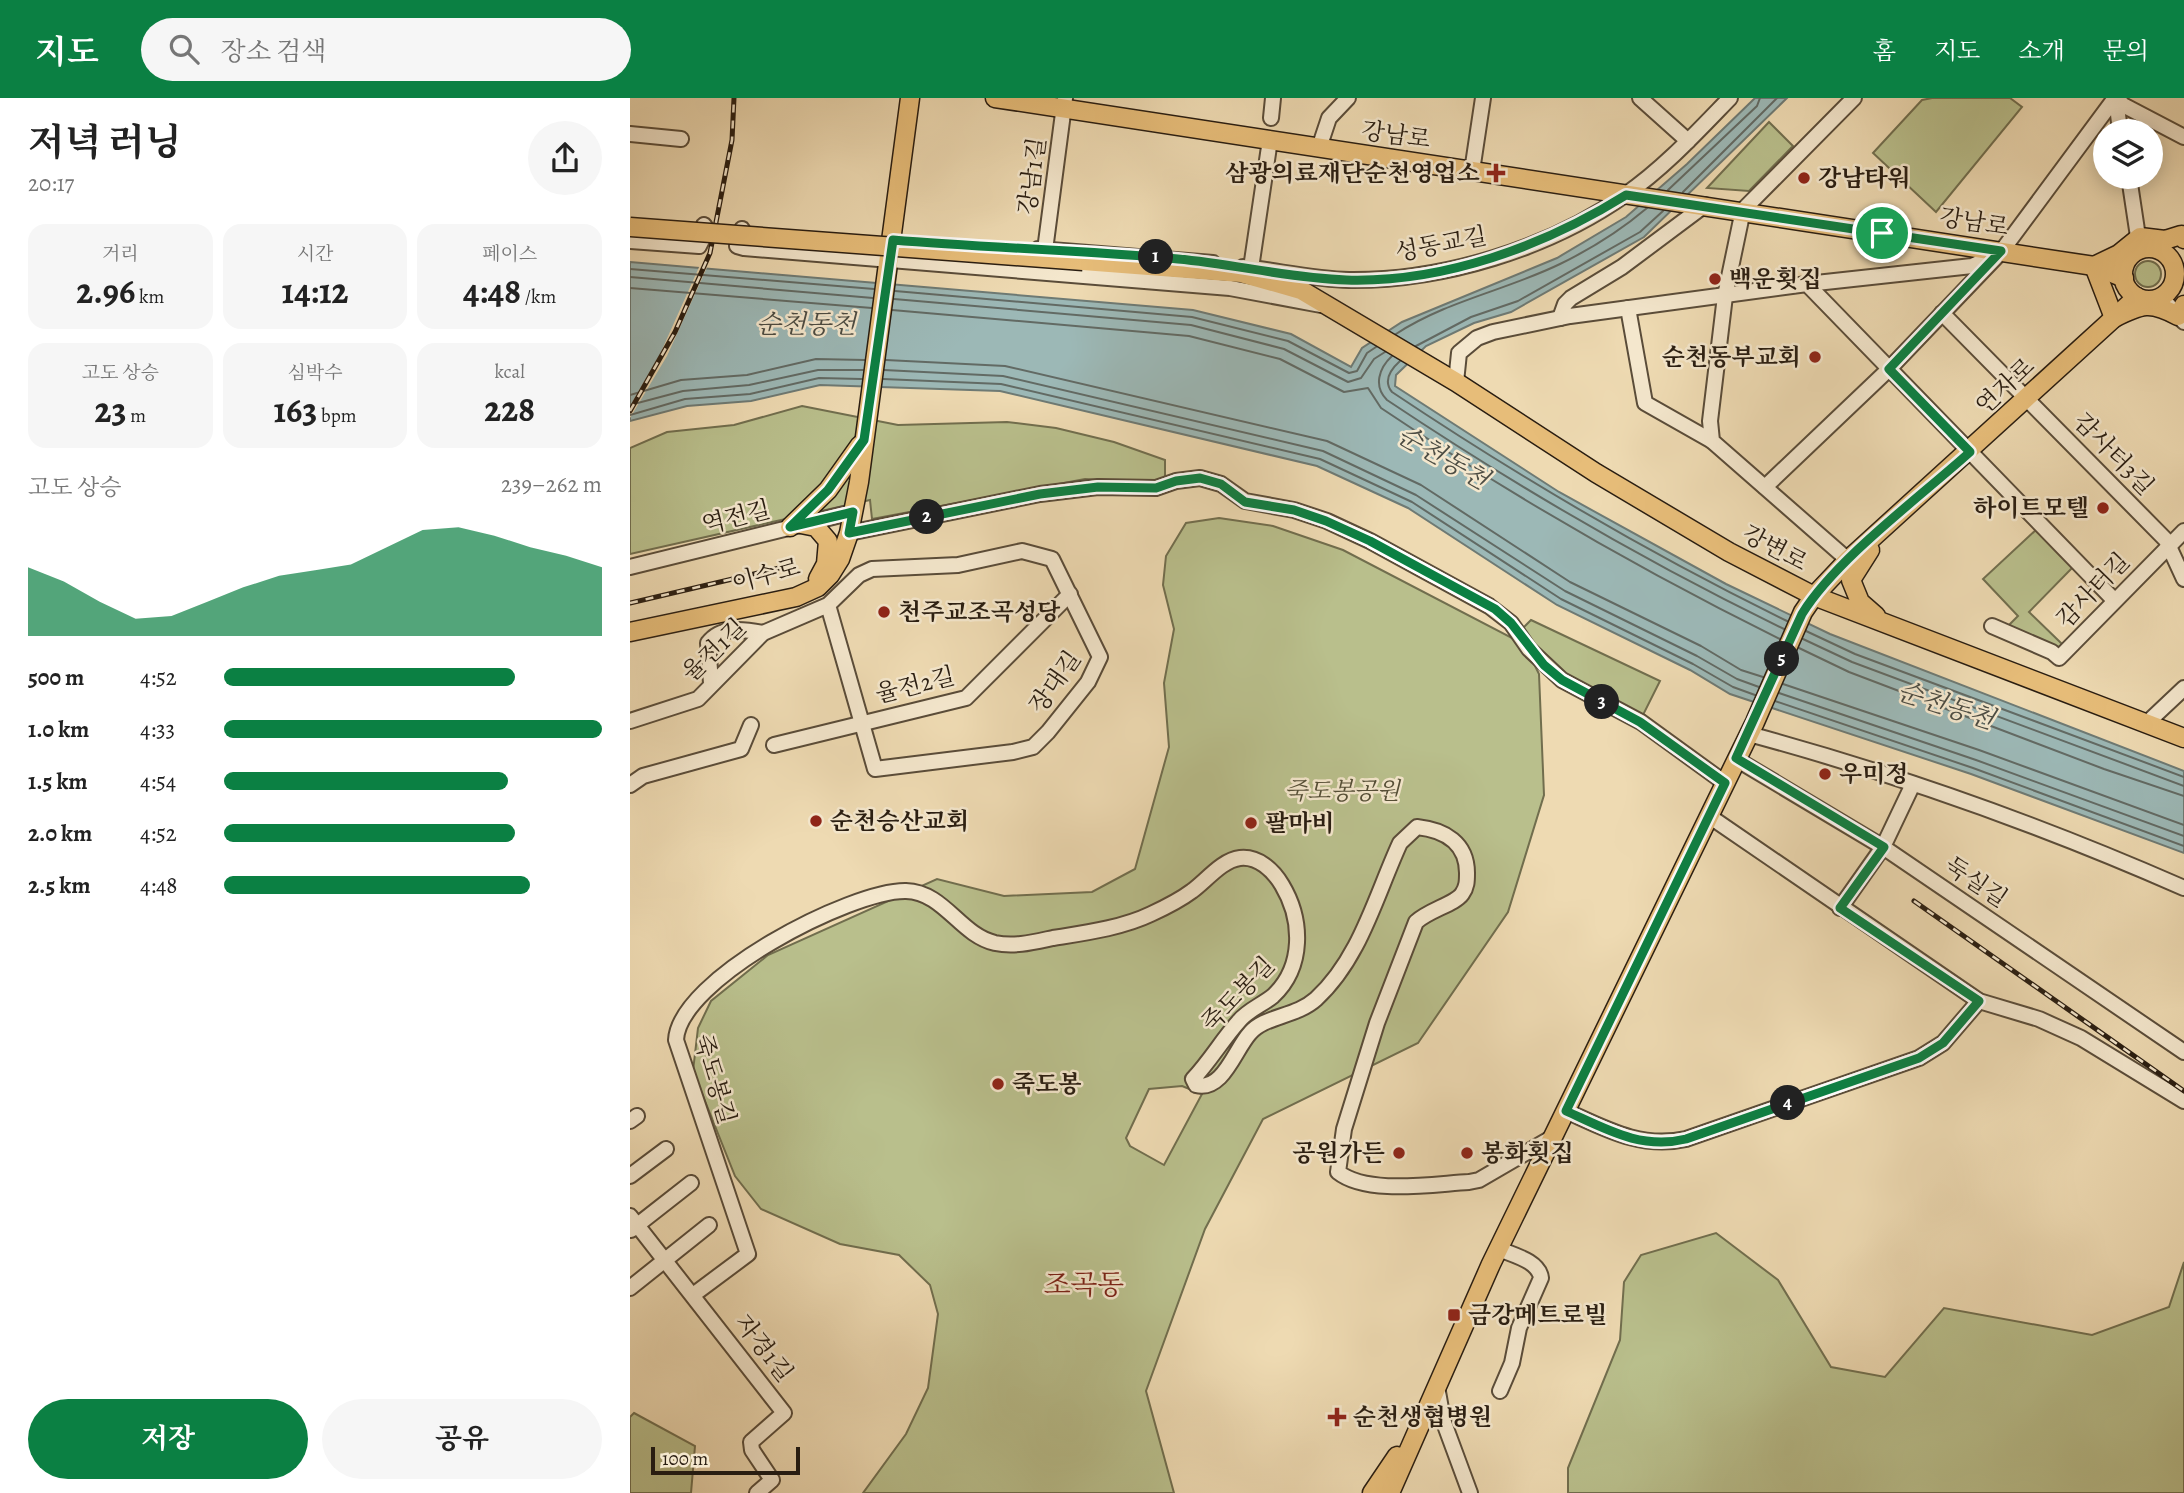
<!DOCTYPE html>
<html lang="ko">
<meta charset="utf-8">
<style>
:root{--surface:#fff;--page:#f6f6f6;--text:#222;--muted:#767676;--accent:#0b8043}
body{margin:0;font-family:Alegreya,"Noto Serif KR",serif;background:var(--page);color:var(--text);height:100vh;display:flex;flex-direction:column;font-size:26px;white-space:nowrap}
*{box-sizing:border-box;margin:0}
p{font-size:23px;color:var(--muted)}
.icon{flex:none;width:38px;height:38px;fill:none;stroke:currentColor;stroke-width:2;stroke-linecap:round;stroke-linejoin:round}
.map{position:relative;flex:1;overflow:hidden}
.drawer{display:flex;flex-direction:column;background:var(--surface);width:630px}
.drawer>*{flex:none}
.buttons{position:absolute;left:1463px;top:21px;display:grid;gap:14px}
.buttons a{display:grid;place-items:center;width:70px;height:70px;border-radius:50%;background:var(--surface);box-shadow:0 4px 18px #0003;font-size:35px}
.scale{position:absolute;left:21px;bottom:18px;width:149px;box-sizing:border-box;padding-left:7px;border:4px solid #291d11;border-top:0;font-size:19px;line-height:24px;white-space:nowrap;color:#291d11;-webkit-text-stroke:5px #f4e7cd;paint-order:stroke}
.pin{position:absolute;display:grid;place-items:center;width:60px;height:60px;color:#fff;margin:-30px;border:4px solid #fff;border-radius:50%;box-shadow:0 2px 7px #0007}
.km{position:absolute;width:35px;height:35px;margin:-18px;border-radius:50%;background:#222;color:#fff;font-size:19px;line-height:35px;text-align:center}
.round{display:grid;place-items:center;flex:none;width:74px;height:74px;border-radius:37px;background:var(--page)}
.summary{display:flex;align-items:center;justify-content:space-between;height:119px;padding:0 28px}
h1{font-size:38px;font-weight:700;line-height:52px}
.figures{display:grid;grid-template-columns:repeat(3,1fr);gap:10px;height:119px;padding:7px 28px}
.figures div{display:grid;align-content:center;border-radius:18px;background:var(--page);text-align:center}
.figures b{font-size:35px;font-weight:700}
.figures small{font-size:19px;font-weight:400}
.figures p{font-size:19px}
.chart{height:196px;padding:14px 28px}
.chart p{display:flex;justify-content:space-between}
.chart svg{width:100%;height:126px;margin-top:7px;fill:var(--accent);opacity:.7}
.primary-button{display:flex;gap:14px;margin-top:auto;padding:14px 28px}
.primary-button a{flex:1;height:80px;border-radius:42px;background:var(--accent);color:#fff;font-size:28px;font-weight:700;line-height:80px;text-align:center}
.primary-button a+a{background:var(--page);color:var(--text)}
ul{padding:0 28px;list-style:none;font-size:23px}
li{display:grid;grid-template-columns:112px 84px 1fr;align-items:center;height:52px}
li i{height:18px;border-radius:9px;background:var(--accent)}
header{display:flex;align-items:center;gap:42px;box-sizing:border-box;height:98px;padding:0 35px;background:var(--accent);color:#fff}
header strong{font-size:33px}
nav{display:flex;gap:38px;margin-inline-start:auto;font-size:24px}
.search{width:490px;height:63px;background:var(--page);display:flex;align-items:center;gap:18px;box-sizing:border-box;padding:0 24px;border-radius:38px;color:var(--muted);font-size:26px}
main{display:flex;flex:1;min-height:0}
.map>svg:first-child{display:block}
.green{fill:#b9bf8c;stroke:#716e4e;stroke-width:2;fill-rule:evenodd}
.water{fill:#9cb8b6;stroke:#6e7a74;stroke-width:2}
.pier{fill:#eedab2}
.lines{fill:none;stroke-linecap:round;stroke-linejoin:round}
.shore{stroke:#626a64;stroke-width:2}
.minor-casing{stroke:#5a4c39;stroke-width:18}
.major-casing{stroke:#291d11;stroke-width:21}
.minor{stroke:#f4e7cd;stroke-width:14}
.major{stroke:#e7bd79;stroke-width:18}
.rail-casing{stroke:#291d11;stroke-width:5}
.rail{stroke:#f4e7cd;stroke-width:2.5;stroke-dasharray:8;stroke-linecap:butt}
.major-bridge-casing{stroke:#291d11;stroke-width:21;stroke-linecap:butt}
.major-bridge{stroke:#e7bd79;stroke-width:18}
.route-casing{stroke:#fff;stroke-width:14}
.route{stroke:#0b8043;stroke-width:9}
.poi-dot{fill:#8f2418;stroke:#f4e7cd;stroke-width:2.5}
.labels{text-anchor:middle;stroke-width:5;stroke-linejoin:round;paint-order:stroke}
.street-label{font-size:24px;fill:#291d11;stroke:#f4e7cd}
.poi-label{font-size:24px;font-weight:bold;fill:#291d11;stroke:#f4e7cd;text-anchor:start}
.park-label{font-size:24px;font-style:italic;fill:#544e36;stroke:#f4e7cd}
.water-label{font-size:26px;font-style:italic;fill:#4c4c43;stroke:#f4e7cd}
.quarter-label{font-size:28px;fill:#7a1f14;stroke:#f4e7cd}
</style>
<header>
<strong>지도</strong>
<div class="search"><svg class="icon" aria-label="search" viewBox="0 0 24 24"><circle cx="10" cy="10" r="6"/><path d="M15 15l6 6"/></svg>장소 검색</div>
<nav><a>홈</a><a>지도</a><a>소개</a><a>문의</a></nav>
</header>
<main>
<section class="drawer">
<div class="summary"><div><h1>저녁 러닝</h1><p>20:17</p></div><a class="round"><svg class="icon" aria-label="share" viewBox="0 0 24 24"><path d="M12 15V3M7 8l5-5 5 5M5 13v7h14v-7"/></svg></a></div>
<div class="figures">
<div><p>거리</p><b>2.96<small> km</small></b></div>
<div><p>시간</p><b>14:12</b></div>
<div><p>페이스</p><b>4:48<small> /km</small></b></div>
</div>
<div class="figures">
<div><p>고도 상승</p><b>23<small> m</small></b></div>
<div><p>심박수</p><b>163<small> bpm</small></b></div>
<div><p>kcal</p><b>228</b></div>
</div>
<div class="chart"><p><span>고도 상승</span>239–262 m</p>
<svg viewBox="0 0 160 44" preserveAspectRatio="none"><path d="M0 44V20L10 25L20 32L30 38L40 37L50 32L60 27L70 23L80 21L90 19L100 13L110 7L120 6L130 9L140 13L150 16L160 20V44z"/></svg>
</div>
<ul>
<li><b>500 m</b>4:52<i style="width:77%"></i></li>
<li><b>1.0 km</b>4:33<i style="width:100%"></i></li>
<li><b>1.5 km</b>4:54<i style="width:75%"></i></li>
<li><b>2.0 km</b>4:52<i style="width:77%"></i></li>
<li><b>2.5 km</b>4:48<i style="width:81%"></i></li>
</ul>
<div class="primary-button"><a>저장</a><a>공유</a></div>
</section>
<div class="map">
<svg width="1554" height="1395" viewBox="0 0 1554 1395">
<rect width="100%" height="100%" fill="#eedab2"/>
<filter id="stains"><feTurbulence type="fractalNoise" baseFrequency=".00286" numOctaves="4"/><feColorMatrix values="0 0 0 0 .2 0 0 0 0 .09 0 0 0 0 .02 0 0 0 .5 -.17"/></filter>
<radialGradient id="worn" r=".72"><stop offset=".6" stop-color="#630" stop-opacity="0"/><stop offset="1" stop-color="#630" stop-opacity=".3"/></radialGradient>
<g class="green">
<path d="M 1302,0 L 1380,0 L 1392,9 L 1306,114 L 1243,55 L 1292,2 Z"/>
<path d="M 1139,24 L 1163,48 L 1119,93 L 1077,90 Z"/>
<circle cx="1518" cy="176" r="13"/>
<path d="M 172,308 L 268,327 L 377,324 L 426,330 L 484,344 L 535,362 L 535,385 L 455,381 L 242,421 L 240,402 L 0,456 L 0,350 L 37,334 L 104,327 Z"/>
<path d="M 589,420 L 643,428 L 713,452 L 886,542 L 899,556 L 909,576 L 914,697 L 878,814 L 788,945 L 633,1021 L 575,1131 L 516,1293 L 544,1395 L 233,1395 L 276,1336 L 298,1290 L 308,1216 L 300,1187 L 269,1157 L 210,1146 L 131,1111 L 105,1078 L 63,973 L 68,930 L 81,903 L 138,857 L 307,781 L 374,798 L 462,794 L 505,771 L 539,649 L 534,585 L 544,531 L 533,487 L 536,458 L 556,425 ZM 552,988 L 572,996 L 534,1067 L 500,1048 L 496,1040 L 519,991 Z"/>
<path d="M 1408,430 L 1445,467 L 1399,514 L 1432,546 L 1429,551 L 1376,530 L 1388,518 L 1353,481 Z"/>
<path d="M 901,522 L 1030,583 L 1012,619 L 921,570 L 893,530 Z"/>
<path d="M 1086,1135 L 1148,1182 L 1201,1269 L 1255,1279 L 1314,1210 L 1462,1237 L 1539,1209 L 1554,1164 L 1554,1395 L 938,1395 L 938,1370 L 990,1242 L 994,1184 L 1011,1157 Z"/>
<path d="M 4,1315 L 65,1348 L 61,1395 L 0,1395 L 0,1319 Z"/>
</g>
<path class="water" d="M 1125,0 L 1157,0 L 1014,139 L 881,214 L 844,225 L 796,248 L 766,277 L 765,288 L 929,394 L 1096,486 L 1200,536 L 1554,673 L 1554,755 L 1341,676 L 1100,596 L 1060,572 L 927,507 L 778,410 L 687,368 L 370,293 L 190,287 L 121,303 L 57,308 L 0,323 L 0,164 L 563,212 L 661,236 L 721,269 L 732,250 L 772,224 L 927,160 L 996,119 L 1057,66 Z"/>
<path class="pier" d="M 70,167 L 78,167 L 37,258 L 0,320 L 0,308 L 30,256 Z"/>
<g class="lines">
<g class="shore">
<path d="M 1038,92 L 1127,8 L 1130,0"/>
<path d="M 1053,94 L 1147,0"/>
<path d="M 0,171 L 244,191"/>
<path d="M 0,179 L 243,200"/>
<path d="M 0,190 L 242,210"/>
<path d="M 265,193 L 562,219 L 658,243 L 719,275 L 727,273 L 737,255 L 746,249"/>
<path d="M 264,201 L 561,227 L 654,251 L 718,284 L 731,280 L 744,261 L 755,254"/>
<path d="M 262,212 L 559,238 L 650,261 L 714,294 L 738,290 L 751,310 C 879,396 1012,473 1150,541"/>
<path d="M 766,236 C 816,203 877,192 930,166 C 961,151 991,132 1017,110"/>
<path d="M 786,248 L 841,219 L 888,203 L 1010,134 L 1033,113"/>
<path d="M 762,258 C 749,270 743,288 757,302 C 884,387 1016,464 1154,531"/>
<path d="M 256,262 L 375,268 L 697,343 L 791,387 L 940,484 L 1071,548 L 1111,572 L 1133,579"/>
<path d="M 770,263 C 760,272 753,283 762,294 C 889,379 1020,456 1157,523"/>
<path d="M 254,272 L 373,278 L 693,353 L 786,397 L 935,493 L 1067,558 L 1107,581 L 1129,589"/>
<path d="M 253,281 L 371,286 L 690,361 L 782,404 L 931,501 L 1063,566 L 1103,589 L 1125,597"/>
<path d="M 0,297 L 51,282 L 117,277 L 186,261 L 235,262"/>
<path d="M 0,307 L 53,293 L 119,287 L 188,272 L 233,272"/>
<path d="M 0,317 L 55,301 L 120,296 L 189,280 L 232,281"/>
<path d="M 1176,533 L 1225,556 L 1554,679"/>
<path d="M 1173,541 L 1222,564 L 1554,688"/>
<path d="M 1169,550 L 1219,574 L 1474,671 L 1554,698"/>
<path d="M 1153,586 L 1349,652 L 1554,727"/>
<path d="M 1149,595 L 1346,662 L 1554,738"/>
<path d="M 1145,603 L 1343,670 L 1554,748"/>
</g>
<defs>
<g id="minor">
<path d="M 1010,0 L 1058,43"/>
<path d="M 1486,0 L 1490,33"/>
<path d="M 1487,0 L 1493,7 L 1554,39"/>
<path d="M 641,20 L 643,0"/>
<path d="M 0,36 L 51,41"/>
<path d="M 689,50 L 699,20 L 718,0"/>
<path d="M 842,73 L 853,0"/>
<path d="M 1499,79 L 1510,152"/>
<path d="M 112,131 L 107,148 L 114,150 L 600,190 L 691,207"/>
<path d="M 0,143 L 69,148 L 77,132 L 74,127"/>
<path d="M 408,151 L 583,165"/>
<path d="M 415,152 L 435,0"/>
<path d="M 613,169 C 649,173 683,181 719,182 C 813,183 918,151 995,97 C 1034,70 1067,34 1100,0"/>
<path d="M 621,170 L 640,42"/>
<path d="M 1177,186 L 1342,168 L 1361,159"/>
<path d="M 1531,199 L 1554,224"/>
<path d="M 998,210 L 1015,305 L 1082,343"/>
<path d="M 1312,215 L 1536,442 L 1554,481"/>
<path d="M 930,220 L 935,206 L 941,200 L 992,169 L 1075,107"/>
<path d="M 826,284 L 829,255 L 847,240 L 863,234 L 940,218 L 1177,186 L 1484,502"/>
<path d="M 1135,389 L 1259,271 L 1371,154 L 1485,0"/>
<path d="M 219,435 L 410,396 L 468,389 L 526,390 L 546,383 L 570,380 L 591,386 L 615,403 L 664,412 L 697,423 L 740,443 L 859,508 L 881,525 L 899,551 L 932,582 L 1011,624 L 1095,685"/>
<path d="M 1218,462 L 1082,343 L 1080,323 L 1095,198 L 1113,112 L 1224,0"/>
<path d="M 0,469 L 223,414"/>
<path d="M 1362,528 L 1422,554 L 1429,560 L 1554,433"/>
<path d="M 81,585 L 78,545 C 91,528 113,531 133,535"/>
<path d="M 0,623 L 68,601 L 133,535 L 198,507 L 229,477 L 242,471 L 328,467 L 392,453 L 422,461 L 470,559 L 458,584 L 418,634 L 403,649 L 383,654 L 245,671 L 198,507"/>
<path d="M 1518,624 L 1554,590"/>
<path d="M 1119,636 C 1267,676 1413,728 1554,790"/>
<path d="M 144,647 L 336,600 L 440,496"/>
<path d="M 1106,661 L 1253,749 L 1554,954"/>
<path d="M 0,687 L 13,678 L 111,651 L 121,627"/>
<path d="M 1079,718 L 1349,903 L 1409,921 L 1451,940 L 1554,1003"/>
<path d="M 1210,810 L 1253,749 L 1283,686"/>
<path d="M 936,1013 C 976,1031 1011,1051 1056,1041 L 1289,960 L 1313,945 L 1349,903"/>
<path d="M 0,1023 L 7,1018"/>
<path d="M 0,1078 L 36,1051"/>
<path d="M 0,1118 L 154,1315 L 121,1344 L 122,1352 L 142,1382 L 127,1395"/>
<path d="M 1,1132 L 61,1085"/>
<path d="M 869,1151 C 883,1157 909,1163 911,1180 L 889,1230 L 882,1265 L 870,1293"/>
<path d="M 0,1190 L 79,1127"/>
<path d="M 63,1197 L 118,1156 L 46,942 C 49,881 221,792 276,793 C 314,794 330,837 365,845 C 385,849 404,844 423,840 C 454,835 492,830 521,816 C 534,810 550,802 562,793 C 576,783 592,762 610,760 C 628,758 643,772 652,787 C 673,822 674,869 643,898 C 632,907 618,912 609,923 C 592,942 580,963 563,981 L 566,987 C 593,994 605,951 620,935 C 634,918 666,919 686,901 C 730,861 746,797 770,745 L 787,729 C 815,732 837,745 837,775 C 837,783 837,789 832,796 C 825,806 799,812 786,824 L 747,925 L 714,1031 L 708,1074 C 737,1097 802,1086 839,1084 L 849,1082 L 923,1039"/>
<path d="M 807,1288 L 813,1322 L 840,1395"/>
</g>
<g id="major">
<path d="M 365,0 L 1464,168 L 1494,180"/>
<path d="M 1554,141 L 1551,137 L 1535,142 L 1510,139 L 1489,156 L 1464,168 L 1484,220 C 1512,206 1520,203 1548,218 L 1554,207"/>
<circle cx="1519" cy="176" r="26"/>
<path d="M 453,163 L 611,175 L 671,192 L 826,284 L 966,375 L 1099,454 L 1184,498 L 1554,640"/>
<path d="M 171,426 L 186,429 L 198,443 L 196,466 L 188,481"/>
<path d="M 160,429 L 198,392 L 230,347"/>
<path d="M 1240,452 L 1221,482 L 1230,504 L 1246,518"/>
<path d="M 0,534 L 166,499 L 188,489 L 200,477 L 210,461 L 219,435 L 229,384 L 280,0"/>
<path d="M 742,1395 L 767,1358"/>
<path d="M 760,1395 L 861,1166 L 1125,624 L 1173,514 L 1184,498 L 1218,462 L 1507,199"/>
</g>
</defs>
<use href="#minor" class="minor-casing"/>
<use href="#major" class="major-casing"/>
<use href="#minor" class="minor"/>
<use href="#major" class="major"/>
<defs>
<g id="rail">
<path d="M 0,313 L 45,234 L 80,155 L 102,42 L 104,0"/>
<path d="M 0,505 L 162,467"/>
<path d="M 1284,803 L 1554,993"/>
</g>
</defs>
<use href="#rail" class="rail-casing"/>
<use href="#rail" class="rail"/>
<defs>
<path id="major-bridge" d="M 0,129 L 453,163"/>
</defs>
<use href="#major-bridge" class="major-bridge-casing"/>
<use href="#major-bridge" class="major-bridge"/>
</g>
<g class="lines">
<defs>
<path id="route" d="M 996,97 L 1371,153 L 1259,271 L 1340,354 C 1290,399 1206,461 1172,516 L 1106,660 L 1254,749 L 1210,810 L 1349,903 L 1313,945 L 1289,960 L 1056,1041 C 1011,1052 976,1031 936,1013 L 1095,685 L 1010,624 L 932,582 L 914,567 L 881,525 L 865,511 L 740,443 L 696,423 L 664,412 L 615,404 L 591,386 L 570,380 L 546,383 L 526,390 L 468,389 L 410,396 L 219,435 L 223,414 L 160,429 L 198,392 L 234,342 L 263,142 C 358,150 453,152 548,161 C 604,166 659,180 716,182 C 814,185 914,148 996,97 Z"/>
</defs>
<use href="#route" class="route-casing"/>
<use href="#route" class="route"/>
</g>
<g class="poi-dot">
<path d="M862.5 64.5h7v7h7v7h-7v7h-7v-7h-7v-7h7z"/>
<circle cx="1174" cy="80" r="7"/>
<circle cx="1085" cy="181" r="7"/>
<circle cx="1185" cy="259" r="7"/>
<circle cx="1473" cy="410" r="7"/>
<circle cx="254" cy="514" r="7"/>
<circle cx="1195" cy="676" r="7"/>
<circle cx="186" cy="723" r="7"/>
<circle cx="621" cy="725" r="7"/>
<circle cx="368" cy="986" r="7"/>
<circle cx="769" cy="1055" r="7"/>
<circle cx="837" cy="1055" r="7"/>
<rect x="817" y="1210" width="14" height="14" rx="3.5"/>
<path d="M703.5 1308.5h7v7h7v7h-7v7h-7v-7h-7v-7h7z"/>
</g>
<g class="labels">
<g class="street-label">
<text transform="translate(766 37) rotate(8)" y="8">강남로</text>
<text transform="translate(402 78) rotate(-82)" y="8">강남1길</text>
<text transform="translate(1344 124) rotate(9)" y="8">강남로</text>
<text transform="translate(811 146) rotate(-11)" y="8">성동교길</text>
<text transform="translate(1375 288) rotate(-43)" y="8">연자로</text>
<text transform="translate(1484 356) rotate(46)" y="8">감사터3길</text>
<text transform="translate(106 419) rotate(-14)" y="8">역전길</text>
<text transform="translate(1145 450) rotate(28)" y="8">강변로</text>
<text transform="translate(136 477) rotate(-15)" y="8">이수로</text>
<text transform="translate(1463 492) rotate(-46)" y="8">감사터길</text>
<text transform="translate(84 552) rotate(-44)" y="8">율전1길</text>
<text transform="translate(425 584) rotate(-55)" y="8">장대길</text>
<text transform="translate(285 587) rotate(-14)" y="8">율전2길</text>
<text transform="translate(1346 784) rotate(34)" y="8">둑실길</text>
<text transform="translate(608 896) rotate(-46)" y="8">죽도봉길</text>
<text transform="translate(85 981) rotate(74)" y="8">죽도봉길</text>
<text transform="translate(134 1250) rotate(52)" y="8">자경1길</text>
</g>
<g class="poi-label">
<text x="850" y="83" text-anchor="end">삼광의료재단순천영업소</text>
<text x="1188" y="88">강남타워</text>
<text x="1099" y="189">백운횟집</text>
<text x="1171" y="267" text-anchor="end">순천동부교회</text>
<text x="1459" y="418" text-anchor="end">하이트모텔</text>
<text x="268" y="522">천주교조곡성당</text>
<text x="1209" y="684">우미정</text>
<text x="200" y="731">순천승산교회</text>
<text x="635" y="733">팔마비</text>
<text x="382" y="994">죽도봉</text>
<text x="755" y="1063" text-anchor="end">공원가든</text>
<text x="851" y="1063">봉화횟집</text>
<text x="838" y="1225">금강메트로빌</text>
<text x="723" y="1327">순천생협병원</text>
</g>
<g class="park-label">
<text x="712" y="701">죽도봉공원</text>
</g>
<g class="water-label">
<text x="176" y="235">순천동천</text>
<text transform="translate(813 359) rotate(30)" y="9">순천동천</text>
<text transform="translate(1316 607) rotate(18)" y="9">순천동천</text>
</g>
<g class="quarter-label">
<text x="454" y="1196">조곡동</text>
</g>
</g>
<rect width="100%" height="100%" filter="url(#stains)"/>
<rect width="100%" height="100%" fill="url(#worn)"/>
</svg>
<div class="buttons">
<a><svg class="icon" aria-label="layers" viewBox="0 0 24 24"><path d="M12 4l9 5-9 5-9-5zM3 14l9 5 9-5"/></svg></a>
</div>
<div class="scale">100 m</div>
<div class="pin" style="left:1252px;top:135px;background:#1e9e55"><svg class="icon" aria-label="arrive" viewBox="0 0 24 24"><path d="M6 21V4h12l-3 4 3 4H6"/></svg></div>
<b class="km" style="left:526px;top:159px">1</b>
<b class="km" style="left:297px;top:419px">2</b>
<b class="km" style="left:972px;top:604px">3</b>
<b class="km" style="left:1158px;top:1005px">4</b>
<b class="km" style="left:1152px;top:561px">5</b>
</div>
</main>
